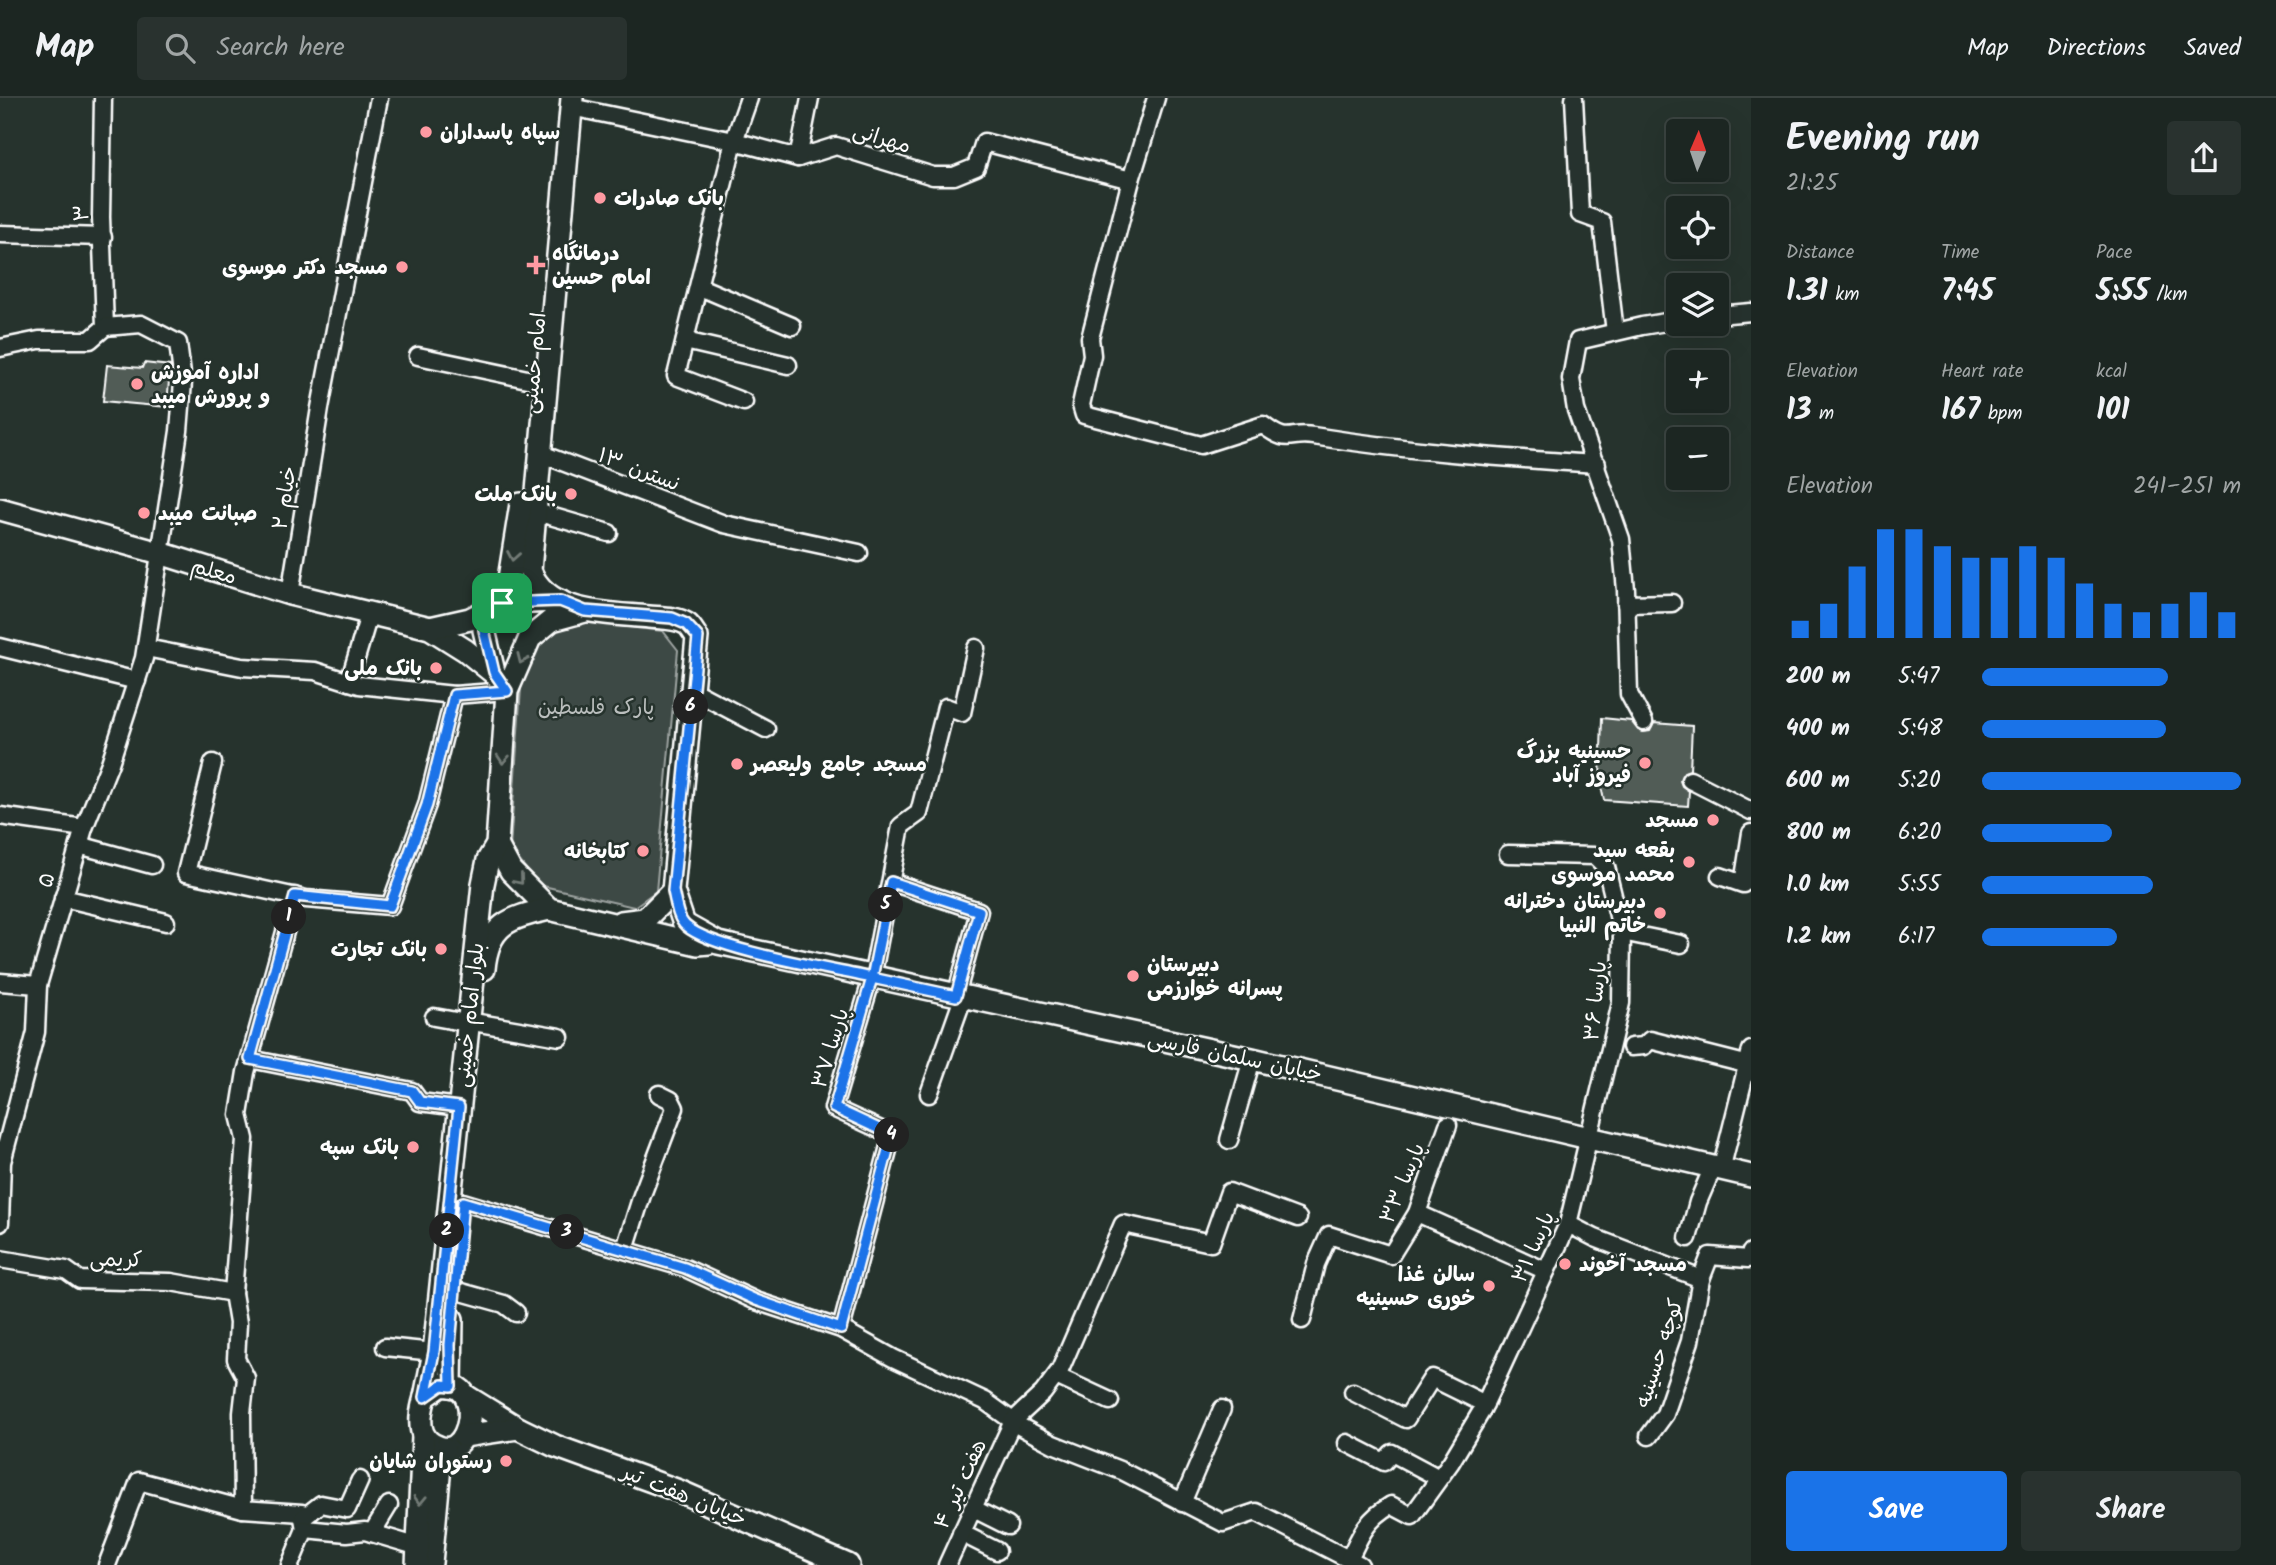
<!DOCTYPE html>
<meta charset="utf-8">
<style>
:root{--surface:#1c2622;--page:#29322f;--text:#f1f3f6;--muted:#a0a5a5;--line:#3a4340;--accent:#1a73e8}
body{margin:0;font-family:Kalam,"Playpen Sans Arabic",sans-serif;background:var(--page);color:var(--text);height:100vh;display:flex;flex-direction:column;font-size:26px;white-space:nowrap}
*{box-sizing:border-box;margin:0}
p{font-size:23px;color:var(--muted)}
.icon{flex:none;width:38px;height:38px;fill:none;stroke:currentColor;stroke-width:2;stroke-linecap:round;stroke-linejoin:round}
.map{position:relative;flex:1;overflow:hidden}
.drawer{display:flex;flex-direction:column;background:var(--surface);width:525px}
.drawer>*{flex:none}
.needle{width:46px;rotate:2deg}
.buttons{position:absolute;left:1666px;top:21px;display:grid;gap:14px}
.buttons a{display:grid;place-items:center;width:63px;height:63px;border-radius:7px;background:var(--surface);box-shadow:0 7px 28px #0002,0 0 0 2px var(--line);font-size:35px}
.pin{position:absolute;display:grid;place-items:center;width:60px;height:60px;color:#fff;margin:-30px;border-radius:14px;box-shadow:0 4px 10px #0006}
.km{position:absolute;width:35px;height:35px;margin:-18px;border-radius:50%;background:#222;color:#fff;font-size:19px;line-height:35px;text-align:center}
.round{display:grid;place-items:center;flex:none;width:74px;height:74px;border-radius:7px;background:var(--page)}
.headline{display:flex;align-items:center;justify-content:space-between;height:119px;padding:0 35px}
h1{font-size:38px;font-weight:700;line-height:52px}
.metrics{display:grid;grid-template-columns:repeat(3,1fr);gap:10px;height:119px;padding:7px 35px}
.metrics div{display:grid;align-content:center}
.metrics b{font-size:30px;font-weight:700}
.metrics small{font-size:19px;font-weight:400}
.metrics p{font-size:19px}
.chart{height:196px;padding:14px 35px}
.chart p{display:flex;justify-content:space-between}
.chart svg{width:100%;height:126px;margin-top:7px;stroke:var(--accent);stroke-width:6}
.primary-button{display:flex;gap:14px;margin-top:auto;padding:14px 35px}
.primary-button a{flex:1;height:80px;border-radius:7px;background:var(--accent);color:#fff;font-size:28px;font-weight:700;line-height:80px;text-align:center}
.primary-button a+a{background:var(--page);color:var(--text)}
ul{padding:0 35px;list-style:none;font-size:23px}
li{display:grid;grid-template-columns:112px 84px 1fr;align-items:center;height:52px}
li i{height:18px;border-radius:9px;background:var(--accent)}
header{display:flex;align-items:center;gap:42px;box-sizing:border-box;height:98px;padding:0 35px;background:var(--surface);border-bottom:2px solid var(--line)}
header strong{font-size:33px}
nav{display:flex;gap:38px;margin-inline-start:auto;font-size:24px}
.search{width:490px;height:63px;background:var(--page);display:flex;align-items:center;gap:18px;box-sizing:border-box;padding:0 24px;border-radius:7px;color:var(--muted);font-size:26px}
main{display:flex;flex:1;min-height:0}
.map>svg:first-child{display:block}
.green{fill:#3e4944;stroke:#9ea4a2;stroke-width:2}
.building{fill:#515c57;stroke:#fff;stroke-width:2}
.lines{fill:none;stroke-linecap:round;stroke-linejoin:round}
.street-casing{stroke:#fff;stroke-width:21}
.secondary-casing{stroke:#fff;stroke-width:26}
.street{stroke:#26332d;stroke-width:16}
.secondary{stroke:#26332d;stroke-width:21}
.oneway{stroke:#727a76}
.route-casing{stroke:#fff;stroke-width:14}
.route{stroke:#1a73e8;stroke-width:9}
.poi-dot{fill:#ff9aa2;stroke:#26332d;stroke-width:2.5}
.labels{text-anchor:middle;stroke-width:5;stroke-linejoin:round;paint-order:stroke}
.poi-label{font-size:21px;font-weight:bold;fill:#fff;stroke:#26332d;text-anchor:end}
.street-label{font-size:21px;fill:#fff;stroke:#26332d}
.park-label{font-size:21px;fill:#bbbfbe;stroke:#26332d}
</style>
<header>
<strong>Map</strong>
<div class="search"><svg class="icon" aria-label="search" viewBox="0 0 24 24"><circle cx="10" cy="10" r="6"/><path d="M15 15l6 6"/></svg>Search here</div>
<nav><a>Map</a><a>Directions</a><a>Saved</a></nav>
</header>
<main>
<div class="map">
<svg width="1751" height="1467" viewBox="0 0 1751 1467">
<rect width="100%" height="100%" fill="#26332d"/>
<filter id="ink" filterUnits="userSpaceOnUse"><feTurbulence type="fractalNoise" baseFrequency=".0143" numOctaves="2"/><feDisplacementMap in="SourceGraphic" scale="14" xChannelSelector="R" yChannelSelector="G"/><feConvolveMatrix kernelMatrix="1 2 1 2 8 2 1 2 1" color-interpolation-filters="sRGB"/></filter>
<g filter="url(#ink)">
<path class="green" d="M 559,521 L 663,533 L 678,552 L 656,793 L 634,809 L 539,787 L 510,751 L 521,590 L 536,542 Z"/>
<g class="building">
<path d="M 144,265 L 170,268 L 167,309 L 103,303 L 107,267 L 142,270 Z"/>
<path d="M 1602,620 L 1631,623 L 1638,632 L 1643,634 L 1650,633 L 1654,625 L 1692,628 L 1690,672 L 1684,674 L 1680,682 L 1682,688 L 1689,693 L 1688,708 L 1604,702 L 1600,684 Z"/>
</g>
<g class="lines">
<defs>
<g id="street">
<path d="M 103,0 L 101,119 L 105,229"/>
<path d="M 1156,0 L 1131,82 L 1090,240 L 1092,257 L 1081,307 L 1084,317 L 1201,347 L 1263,327 C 1290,348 1288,334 1313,338 C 1407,353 1501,360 1597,366"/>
<path d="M 1574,0 L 1580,116 L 1602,124 L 1615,234"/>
<path d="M 571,9 L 734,43 L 798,60 L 836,48 L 933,78 L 954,78 L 976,69 L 984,44 L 1131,82"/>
<path d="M 798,60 L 810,0"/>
<path d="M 0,136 L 103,139"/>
<path d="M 700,189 L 792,228"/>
<path d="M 1717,217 L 1751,214"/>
<path d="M 685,243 L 788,267"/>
<path d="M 0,250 L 39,242 L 90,242 L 105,229"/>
<path d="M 418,258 L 532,282"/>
<path d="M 744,304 L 676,278 L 734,43 L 749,0"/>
<path d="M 539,355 L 724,426 L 859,455"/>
<path d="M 533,413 L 609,435"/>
<path d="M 290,496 L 320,310 L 379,0"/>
<path d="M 1626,506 L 1672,505"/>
<path d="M 0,549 L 137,583"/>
<path d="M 146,550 L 242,569 L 315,573 L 359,587 L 454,597 L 507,593"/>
<path d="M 349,584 L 369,517"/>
<path d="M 692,592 L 766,631"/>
<path d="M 1644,624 L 1629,596 L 1626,492 L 1621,441 L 1576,312 L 1571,281 L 1578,243 L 1642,228 L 1678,222"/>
<path d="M 213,665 L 186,775 L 306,801 L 390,808 L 427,707 L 454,597"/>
<path d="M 1690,682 L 1751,713"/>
<path d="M 0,718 L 84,730"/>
<path d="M 79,747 L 152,767"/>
<path d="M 1720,778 L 1743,786 L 1751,735"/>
<path d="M 891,784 L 979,813 L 956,898"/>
<path d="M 295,798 L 246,974 L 239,1017 L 245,1041 L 233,1195 L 238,1225 L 236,1261 L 246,1280 L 242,1315 L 243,1411 L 302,1415 L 303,1420"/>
<path d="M 63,800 L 166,824"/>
<path d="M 1622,834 L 1681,846"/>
<path d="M 0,884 L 38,887"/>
<path d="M 434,919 L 467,925"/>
<path d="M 479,925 L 560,939"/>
<path d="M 1631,949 L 1644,948 L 1650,942 L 1749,967"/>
<path d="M 250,961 L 412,993 L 420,1004 L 459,1009"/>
<path d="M 929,996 L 963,900"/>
<path d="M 1229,1042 L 1252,961"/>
<path d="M 1721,1072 L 1751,952"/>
<path d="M 463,1104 L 685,1170 L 756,1203 L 841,1231 L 893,1260 L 985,1303 L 1021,1329 L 1053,1346 L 1122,1373 L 1223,1425 L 1256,1414 L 1360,1467"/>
<path d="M 1417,1115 L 1546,1173"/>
<path d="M 0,1125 L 2,1064 L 36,934 L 38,887 L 84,730 L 110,665 L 144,560 L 179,333 L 183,284 L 178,245 L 141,226 L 105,229"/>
<path d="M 1568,1126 L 1595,1140 L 1701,1181"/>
<path d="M 1688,1140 L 1698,1104 L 1713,1069"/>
<path d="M 625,1151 L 642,1097 L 675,1010 L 671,1002 L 659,996"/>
<path d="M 0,1161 L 66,1172 L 80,1182 L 171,1184 L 233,1195"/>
<path d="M 454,1192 L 504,1206 L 516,1215"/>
<path d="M 1302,1222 L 1316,1166 L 1329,1137 L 1391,1157 L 1417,1115 L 1448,1027"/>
<path d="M 841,1231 L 892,1037 L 833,1010 L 872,880 L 901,728 L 919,715 L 946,609 L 962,615 L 976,550"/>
<path d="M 385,1249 L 434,1254"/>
<path d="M 1056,1278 L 1110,1303"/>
<path d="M 1353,1294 L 1406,1321 L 1432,1280 L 1485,1306"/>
<path d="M 1649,1338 L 1665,1316 L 1690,1243 L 1701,1181 L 1710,1158 L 1748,1161 L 1751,1154"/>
<path d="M 1347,1345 L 1384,1364 L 1392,1355 L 1439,1380"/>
<path d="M 1182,1405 L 1222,1311"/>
<path d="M 972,1410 L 1008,1428"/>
<path d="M 303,1420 L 305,1431 L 347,1435 L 365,1433 L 419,1449"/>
<path d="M 303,1420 L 321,1406 L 347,1411 L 360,1382"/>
<path d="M 372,1435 L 389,1407"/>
<path d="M 961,1435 L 997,1453"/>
<path d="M 1349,1461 C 1361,1436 1366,1422 1391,1407 L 1412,1418 L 1451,1364 L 1481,1314 L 1568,1126 L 1621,905 L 1622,834 L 1606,769 L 1595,758 L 1508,756"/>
<path d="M 107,1467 L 139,1383 L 243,1411"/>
<path d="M 290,1467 L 305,1431"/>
<path d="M 947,1467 L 1013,1323 L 1043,1295 L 1060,1272 L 1123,1126 L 1211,1145 L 1229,1094 L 1298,1120"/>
</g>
<g id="secondary">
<path d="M 572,0 L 530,472 C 546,517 610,515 649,519 C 661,520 676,519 687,526 C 691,529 694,535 697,539 L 673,793 L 684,826 L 718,845 L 1252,961 L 1751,1078"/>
<path d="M 0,411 L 160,455 L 290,496 L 430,530 L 465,552 L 496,577"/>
<path d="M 430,530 L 470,521 L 502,505 L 560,503"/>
<path d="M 494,574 L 484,532 L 502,505 L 508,487 L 521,406"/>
<path d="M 497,747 L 511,773 L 549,811 L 698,846 L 709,845"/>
<path d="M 621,824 L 645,821 L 673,793"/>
<path d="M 484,871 C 488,826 509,820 549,811"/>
<path d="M 442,1287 C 447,1288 453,1288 458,1290 C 476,1301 471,1338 455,1348 C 450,1351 444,1351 439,1349 C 416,1342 419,1319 425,1299 Z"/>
<path d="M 451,1288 L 452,1221"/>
<path d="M 466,1298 L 518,1330 L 555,1348 L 679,1393 L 848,1467"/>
<path d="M 425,1299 L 434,1254 L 483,786 L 488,762 L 497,747 L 507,593 L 530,540 L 552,522 L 585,513"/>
<path d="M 464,1338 L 518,1330"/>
<path d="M 431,1465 L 440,1368 L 444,1351"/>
<path d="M 417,1467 L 423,1338"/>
</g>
</defs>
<use href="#street" class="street-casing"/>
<use href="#secondary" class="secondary-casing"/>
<use href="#street" class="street"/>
<use href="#secondary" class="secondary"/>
</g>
<defs><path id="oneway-chevron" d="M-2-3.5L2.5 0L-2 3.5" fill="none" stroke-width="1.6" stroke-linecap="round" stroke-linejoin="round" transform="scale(1.75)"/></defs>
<g class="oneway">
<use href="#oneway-chevron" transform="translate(513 458) rotate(100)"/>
<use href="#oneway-chevron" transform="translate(522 561) rotate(114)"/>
<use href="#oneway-chevron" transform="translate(503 661) rotate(94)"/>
<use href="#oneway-chevron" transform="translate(519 782) rotate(50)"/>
<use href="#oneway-chevron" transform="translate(420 1402) rotate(92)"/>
</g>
</g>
<g class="lines" filter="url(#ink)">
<defs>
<path id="route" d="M 502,505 L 484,532 L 494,574 L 507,593 L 454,597 L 427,707 L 390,808 L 295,798 L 250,961 L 412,993 L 420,1004 L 459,1009 L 434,1254 L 425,1299 L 442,1287 L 451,1288 L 450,1247 L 463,1104 L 685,1170 L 756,1202 L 841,1231 L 892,1037 L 834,1010 L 872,880 L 956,898 L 979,813 L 891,784 L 872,880 C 832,871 713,852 686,828 C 677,820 676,805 673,793 L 698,539 L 686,526 L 672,520 L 585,513 L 560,503 L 502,505"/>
</defs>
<use href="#route" class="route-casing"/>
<use href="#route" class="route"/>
</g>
<g class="poi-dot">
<circle cx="426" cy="34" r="7"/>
<circle cx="600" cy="100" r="7"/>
<path d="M532.5 156.5h7v7h7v7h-7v7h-7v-7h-7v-7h7z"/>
<circle cx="402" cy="169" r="7"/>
<circle cx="137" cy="286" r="7"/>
<circle cx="571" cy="396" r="7"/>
<circle cx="144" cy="415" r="7"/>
<circle cx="436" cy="570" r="7"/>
<circle cx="1645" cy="665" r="7"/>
<circle cx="737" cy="666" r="7"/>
<circle cx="1713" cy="722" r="7"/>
<circle cx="643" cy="753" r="7"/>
<circle cx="1689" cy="764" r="7"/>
<circle cx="1660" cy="815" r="7"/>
<circle cx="441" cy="851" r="7"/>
<circle cx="1133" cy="878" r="7"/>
<circle cx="413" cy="1049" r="7"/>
<circle cx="1565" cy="1166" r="7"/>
<circle cx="1489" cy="1188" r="7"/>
<circle cx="506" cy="1363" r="7"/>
</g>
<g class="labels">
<g class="poi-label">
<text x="440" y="41" text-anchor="start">سپاه پاسداران</text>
<text x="614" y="107" text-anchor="start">بانک صادرات</text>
<text x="552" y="162" text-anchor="start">درمانگاه<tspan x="552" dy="24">امام حسین</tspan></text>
<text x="388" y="176">مسجد دکتر موسوی</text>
<text x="151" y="281" text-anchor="start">اداره آموزش<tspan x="151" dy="24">و پرورش میبد</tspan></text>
<text x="557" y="403">بانک ملت</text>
<text x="158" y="422" text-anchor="start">صبانت میبد</text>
<text x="422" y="577">بانک ملی</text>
<text x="1631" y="660">حسینیه بزرگ<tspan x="1631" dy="24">فیروز آباد</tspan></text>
<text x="751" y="673" text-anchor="start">مسجد جامع ولیعصر</text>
<text x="1699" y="729">مسجد</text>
<text x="1675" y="759">بقعه سید<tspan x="1675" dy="24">محمد موسوی</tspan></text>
<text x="629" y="760">کتابخانه</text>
<text x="1646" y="810">دبیرستان دخترانه<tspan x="1646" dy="24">خاتم النبیا</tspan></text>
<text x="427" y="858">بانک تجارت</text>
<text x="1147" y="873" text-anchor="start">دبیرستان<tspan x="1147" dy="24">پسرانه خوارزمی</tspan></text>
<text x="399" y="1056">بانک سپه</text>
<text x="1579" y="1173" text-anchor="start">مسجد آخوند</text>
<text x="1475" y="1183">سالن غذا<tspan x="1475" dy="24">خوری حسینیه</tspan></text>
<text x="492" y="1370">رستوران شایان</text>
</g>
<g class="street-label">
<text transform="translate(882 40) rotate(17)" y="7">مهرانی</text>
<text transform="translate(81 115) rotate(-91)" y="7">۳</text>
<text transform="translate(534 265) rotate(-85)" y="7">امام خمینی</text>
<text transform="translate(639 371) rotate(21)" y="7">نسترن ۱۳</text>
<text transform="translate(284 400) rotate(-81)" y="7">خیام ۲</text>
<text transform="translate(214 473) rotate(17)" y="7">معلم</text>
<text transform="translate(46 782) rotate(-74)" y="7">۵</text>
<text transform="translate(1595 903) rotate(-84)" y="7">پارسا ۳۶</text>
<text transform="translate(469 917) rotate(-84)" y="7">بلوار امام خمینی</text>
<text transform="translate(830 950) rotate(-73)" y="7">پارسا ۳۷</text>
<text transform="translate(1235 958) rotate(12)" y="7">خیابان سلمان فارسی</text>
<text transform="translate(1402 1085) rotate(-67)" y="7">پارسا ۳۳</text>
<text transform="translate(1533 1149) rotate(-66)" y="7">پارسا ۳۱</text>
<text transform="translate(116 1161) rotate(1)" y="7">کریمی</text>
<text transform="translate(1659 1255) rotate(-72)" y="7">کوچه حسینیه</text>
<text transform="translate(960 1386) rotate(-65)" y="7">هفت تیر ۴</text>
<text transform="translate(684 1397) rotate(22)" y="7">خیابان هفت تیر</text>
</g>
<g class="park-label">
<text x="596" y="616">پارک فلسطین</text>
</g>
</g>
</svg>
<div class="buttons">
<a><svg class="needle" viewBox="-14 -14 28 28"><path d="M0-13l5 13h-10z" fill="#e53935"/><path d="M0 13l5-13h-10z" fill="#a0a5a5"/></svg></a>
<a><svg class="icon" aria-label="locate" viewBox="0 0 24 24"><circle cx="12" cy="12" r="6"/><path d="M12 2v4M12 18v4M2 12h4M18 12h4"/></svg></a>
<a><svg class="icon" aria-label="layers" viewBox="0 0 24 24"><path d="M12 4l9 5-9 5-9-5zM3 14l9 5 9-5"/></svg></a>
<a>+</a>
<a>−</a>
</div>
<div class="pin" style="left:502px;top:505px;background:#1e9e55"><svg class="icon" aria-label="arrive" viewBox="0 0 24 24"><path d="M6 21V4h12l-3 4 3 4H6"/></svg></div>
<b class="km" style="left:289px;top:819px">1</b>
<b class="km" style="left:447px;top:1133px">2</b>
<b class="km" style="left:567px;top:1134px">3</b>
<b class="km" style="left:892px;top:1037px">4</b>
<b class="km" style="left:886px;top:807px">5</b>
<b class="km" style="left:691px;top:609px">6</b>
</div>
<section class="drawer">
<div class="headline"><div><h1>Evening run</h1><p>21:25</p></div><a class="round"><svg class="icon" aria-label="share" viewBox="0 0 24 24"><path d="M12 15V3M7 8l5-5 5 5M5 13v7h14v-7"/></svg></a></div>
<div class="metrics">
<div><p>Distance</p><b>1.31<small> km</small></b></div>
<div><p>Time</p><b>7:45</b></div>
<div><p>Pace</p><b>5:55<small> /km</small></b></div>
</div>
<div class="metrics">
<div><p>Elevation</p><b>13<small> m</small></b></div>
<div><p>Heart rate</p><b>167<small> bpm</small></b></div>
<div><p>kcal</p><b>101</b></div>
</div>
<div class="chart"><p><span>Elevation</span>241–251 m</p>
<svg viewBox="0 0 160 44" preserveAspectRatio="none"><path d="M5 44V38M15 44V32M25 44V19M35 44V6M45 44V6M55 44V12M65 44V16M75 44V16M85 44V12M95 44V16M105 44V25M115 44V32M125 44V35M135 44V32M145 44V28M155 44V35"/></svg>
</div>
<ul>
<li><b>200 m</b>5:47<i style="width:72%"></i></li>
<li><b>400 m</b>5:48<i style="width:71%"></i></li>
<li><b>600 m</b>5:20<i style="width:100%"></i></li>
<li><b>800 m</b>6:20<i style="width:50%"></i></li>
<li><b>1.0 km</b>5:55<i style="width:66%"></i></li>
<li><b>1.2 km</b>6:17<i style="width:52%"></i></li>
</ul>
<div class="primary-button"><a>Save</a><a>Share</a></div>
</section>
</main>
